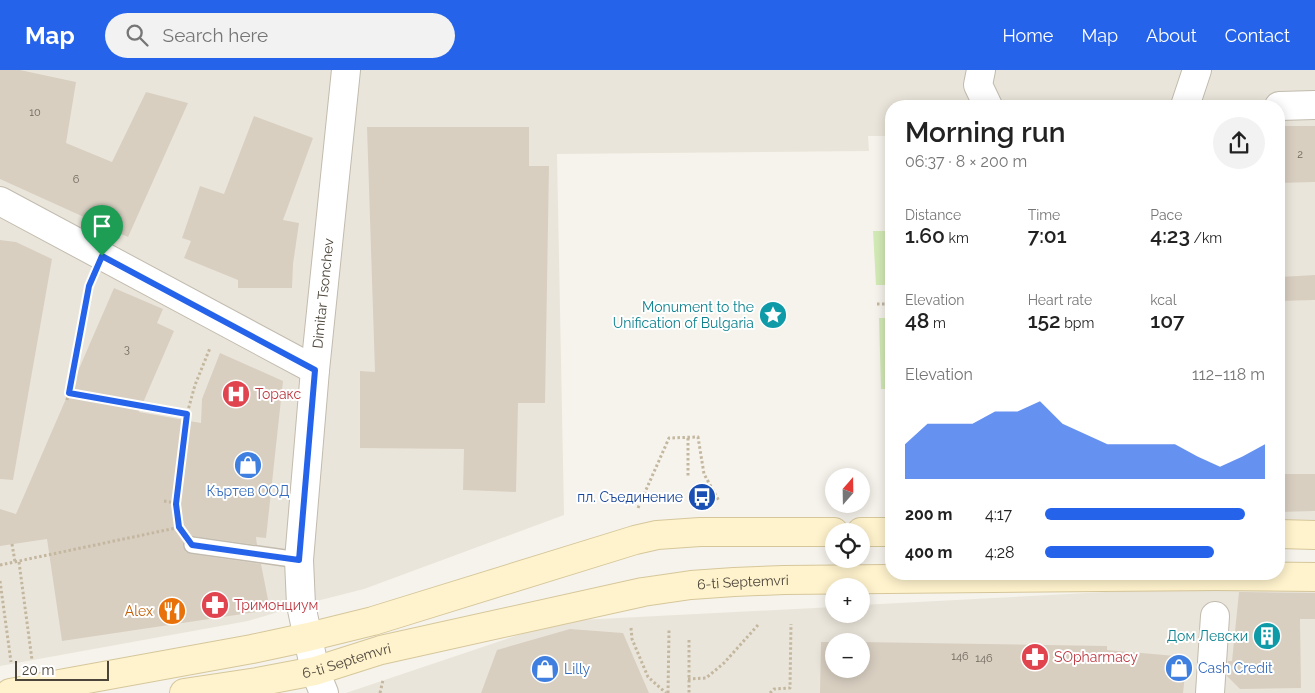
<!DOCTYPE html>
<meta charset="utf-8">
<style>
:root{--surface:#fff;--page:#f2f2f2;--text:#222;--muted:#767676;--accent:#2563eb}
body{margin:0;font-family:Raleway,sans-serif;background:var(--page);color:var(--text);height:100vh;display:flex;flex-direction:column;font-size:19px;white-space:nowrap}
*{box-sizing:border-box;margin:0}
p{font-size:16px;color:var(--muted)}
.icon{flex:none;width:28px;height:28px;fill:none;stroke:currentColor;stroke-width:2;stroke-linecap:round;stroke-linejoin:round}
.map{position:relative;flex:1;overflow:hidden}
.drawer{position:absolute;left:885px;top:30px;width:400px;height:480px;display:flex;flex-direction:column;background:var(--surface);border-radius:20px;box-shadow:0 2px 12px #0003}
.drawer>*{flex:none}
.needle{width:32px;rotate:20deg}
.tools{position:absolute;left:825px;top:398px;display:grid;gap:10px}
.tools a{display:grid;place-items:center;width:45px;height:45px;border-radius:50%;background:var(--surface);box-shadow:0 2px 12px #0003;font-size:25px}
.scale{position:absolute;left:15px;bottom:12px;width:94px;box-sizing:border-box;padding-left:5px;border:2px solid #4b4439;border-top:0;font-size:14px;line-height:18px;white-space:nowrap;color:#4b4439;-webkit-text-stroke:4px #fff;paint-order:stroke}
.pin{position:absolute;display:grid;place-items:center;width:42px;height:42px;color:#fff;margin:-51px -21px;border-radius:50% 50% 50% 0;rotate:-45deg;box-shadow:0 0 5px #0007}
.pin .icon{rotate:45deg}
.round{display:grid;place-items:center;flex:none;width:52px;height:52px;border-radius:26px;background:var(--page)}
.overview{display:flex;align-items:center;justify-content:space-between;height:85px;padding:0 20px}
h1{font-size:28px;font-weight:600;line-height:38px}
.figures{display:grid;grid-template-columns:repeat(3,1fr);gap:8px;height:85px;padding:5px 20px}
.figures div{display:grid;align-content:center}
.figures b{font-size:21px;font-weight:600}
.figures small{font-size:14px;font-weight:400}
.figures p{font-size:14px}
.chart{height:140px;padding:10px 20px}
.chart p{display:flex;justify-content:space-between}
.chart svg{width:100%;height:90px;margin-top:5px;fill:var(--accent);opacity:.7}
ul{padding:0 20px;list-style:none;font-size:16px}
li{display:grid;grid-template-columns:80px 60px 1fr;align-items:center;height:38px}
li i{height:12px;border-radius:6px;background:var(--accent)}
header{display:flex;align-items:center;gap:30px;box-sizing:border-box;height:70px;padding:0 25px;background:var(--accent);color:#fff}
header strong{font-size:24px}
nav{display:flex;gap:28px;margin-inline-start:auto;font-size:18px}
.search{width:350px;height:45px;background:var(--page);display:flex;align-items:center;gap:12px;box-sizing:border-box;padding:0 18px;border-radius:28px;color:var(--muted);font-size:19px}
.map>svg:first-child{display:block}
.residential{fill:#eae5da;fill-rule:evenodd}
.green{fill:#d2eab5}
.building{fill:#d8cfc1}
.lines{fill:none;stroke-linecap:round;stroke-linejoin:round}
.lane-casing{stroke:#c2bbae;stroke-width:18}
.street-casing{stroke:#c2bbae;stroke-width:30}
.secondary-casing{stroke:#d6c79b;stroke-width:30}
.path{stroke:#c4b79f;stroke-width:3;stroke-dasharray:2.5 2.5;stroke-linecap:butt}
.lane{stroke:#fff;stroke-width:15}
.street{stroke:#fff;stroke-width:28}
.secondary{stroke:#fff3cd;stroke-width:28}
.route-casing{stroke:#fff;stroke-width:10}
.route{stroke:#2563eb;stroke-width:6}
.labels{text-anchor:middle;stroke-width:4;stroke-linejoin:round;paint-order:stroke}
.number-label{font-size:11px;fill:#6e675b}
.street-label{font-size:14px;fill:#4b4439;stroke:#fff}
.culture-label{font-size:14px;fill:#0d838f;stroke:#fff;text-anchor:end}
.health-label{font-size:14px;fill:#be3a42;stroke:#fff;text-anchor:start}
.shop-label{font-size:14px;fill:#366cbe;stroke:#fff;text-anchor:start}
.transit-label{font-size:14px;fill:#164399;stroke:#fff;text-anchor:end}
.food-label{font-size:14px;fill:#c56008;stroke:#fff;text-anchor:end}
</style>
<header>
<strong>Map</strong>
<div class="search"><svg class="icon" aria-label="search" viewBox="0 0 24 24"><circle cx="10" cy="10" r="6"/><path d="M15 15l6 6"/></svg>Search here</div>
<nav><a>Home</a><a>Map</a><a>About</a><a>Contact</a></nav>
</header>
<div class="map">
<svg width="1315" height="623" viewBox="0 0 1315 623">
<rect width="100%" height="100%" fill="#f6f3ec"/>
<g class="residential">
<path d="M 0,0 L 1315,0 L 1315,453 L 1279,453 L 1279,36 L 891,36 L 891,66 L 868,66 L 869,81 L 557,84 L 564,445 L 364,519 L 301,535 L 248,551 L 0,596 Z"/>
<path d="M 1240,515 L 1315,516 L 1315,623 L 346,623 L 560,551 L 834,537 L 834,544 L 861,544 L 861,535 ZM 834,571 L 861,571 L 861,599 L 834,599 Z"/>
</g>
<g class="green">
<path d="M 873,161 L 891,161 L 891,215 L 876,215 Z"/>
<path d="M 879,248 L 891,248 L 891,319 L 881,319 Z"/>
</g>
<g class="building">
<path d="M 0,0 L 20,0 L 76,12 L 66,73 L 112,92 L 146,22 L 188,33 L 128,167 L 0,109 Z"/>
<path d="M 254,46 L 313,68 L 283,150 L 299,153 L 293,194 L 292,218 L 238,218 L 238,210 L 184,188 L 191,171 L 182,168 L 200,116 L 224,124 Z"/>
<path d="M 1279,56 L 1315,56 L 1315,112 L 1279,113 Z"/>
<path d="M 367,57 L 529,57 L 529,96 L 549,96 L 545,333 L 518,333 L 516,422 L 463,420 L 464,379 L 360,378 L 360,301 L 375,302 Z"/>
<path d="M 0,170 L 16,172 L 52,189 L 13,410 L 0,409 Z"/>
<path d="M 1315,205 L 1315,230 L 1279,231 L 1279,207 Z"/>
<path d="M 114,218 L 163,239 L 157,253 L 174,261 L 139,342 L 201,353 L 202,329 L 220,283 L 283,311 L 266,468 L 256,467 L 257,475 L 193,466 L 188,467 L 185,469 L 183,474 L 184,479 L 186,482 L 191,484 L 261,494 L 270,540 L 62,571 L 47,469 L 0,476 L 0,439 L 16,444 Z"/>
<path d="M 1279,404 L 1315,404 L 1315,441 L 1279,442 Z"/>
<path d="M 1239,522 L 1315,523 L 1315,549 L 1300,549 L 1301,618 L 1240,619 L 1227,606 L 1228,591 L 1232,591 Z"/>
<path d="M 570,559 L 623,563 L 649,623 L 481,623 L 497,580 Z"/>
<path d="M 821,572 L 834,572 L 834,599 L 861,599 L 861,572 L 1107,576 L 1107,580 L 1187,587 L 1183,623 L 820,623 Z"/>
</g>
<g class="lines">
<defs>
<path id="lane" d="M 192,475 L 299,490"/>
<g id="street">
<path d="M 981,0 L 978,15 L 988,36"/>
<path d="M 1185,36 L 1197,0"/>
<path d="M 1279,36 L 1315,35"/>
<path d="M 0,131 L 315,300"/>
<path id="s1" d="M 324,623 L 315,601 L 301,535 L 299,490 L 315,300 L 346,0"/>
<path d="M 1210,623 L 1215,546"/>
</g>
<g id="secondary">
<path d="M 861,462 L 891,462"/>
<path d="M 1279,464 L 1315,465"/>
<path d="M 10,623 L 252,579 L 308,567 L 373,551 L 635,470 L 657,465 L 700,462 L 834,462"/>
<path id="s2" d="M 184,623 L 257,612 L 315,601 L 381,580 L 643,522 L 691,515 L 734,512 L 784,510 L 1216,506 L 1315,507"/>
</g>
</defs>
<use href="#lane" class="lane-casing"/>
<use href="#street" class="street-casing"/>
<use href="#secondary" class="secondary-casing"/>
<g class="path">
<path d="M 877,234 L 891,234"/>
<path d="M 69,323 L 187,344"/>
<path d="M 67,330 L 90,213"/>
<path d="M 688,368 L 688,406"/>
<path d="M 164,431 L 176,433"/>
<path d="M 638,438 L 669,368 L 698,367 L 704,404 L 719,431"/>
<path d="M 179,457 L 176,433 L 187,344 L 195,315 L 210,278"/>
<path d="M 12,474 L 15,492"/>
<path d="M 19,492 L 32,590"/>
<path d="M 0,495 L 176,458"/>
<path d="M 0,511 L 11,592"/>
<path d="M 631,558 L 632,569 L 648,607 L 666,623"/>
<path d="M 689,570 L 689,623"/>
<path d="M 688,609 L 706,608 L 724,593 L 758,555"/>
<path d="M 380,623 L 383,610"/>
<path d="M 668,623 L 669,560"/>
<path d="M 770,623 L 774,619 L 790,618 L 791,554"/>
</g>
<use href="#lane" class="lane"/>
<use href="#street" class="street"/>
<use href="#secondary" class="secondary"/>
</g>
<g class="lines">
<defs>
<path id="route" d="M 102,186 L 315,300 L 299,490 L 192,475 L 179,457 L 176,434 L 187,344 L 69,323 L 89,216 Z"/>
</defs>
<use href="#route" class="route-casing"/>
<use href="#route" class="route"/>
</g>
<defs>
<symbol id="sight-disc" viewBox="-11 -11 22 22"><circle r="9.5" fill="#0f9aa8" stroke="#fff"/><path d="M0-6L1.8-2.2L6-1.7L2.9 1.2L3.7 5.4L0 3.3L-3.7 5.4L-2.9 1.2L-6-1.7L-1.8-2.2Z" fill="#fff"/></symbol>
<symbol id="hospital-disc" viewBox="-11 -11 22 22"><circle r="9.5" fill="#e0444e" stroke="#fff"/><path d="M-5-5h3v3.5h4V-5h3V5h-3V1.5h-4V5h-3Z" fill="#fff"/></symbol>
<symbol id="shop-disc" viewBox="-11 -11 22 22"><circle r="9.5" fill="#3f7fe0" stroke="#fff"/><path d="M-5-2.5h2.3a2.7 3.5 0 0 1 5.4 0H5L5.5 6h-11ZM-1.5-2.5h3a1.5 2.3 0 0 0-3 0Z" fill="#fff"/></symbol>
<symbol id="bus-disc" viewBox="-11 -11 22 22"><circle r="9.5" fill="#1a4fb4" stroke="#fff"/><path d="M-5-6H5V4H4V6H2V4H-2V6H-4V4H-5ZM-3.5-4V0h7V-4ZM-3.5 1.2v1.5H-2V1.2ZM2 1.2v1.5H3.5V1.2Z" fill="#fff"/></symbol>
<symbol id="pharmacy-disc" viewBox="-11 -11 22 22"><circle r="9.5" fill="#e0444e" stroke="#fff"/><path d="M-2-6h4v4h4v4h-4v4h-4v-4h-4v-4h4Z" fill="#fff"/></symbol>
<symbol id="restaurant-disc" viewBox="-11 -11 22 22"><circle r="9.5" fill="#e8710a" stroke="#fff"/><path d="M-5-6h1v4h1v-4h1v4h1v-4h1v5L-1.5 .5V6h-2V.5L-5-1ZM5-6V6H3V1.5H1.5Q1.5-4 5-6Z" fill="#fff"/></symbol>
<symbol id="building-disc" viewBox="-11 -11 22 22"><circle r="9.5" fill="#0f9aa8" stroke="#fff"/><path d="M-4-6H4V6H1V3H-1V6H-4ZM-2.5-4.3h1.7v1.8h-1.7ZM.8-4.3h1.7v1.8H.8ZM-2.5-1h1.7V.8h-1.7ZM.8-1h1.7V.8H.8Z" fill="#fff"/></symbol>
</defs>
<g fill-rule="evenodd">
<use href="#sight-disc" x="757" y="229" width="32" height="32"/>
<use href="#hospital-disc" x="220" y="308" width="32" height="32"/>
<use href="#shop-disc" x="232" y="379" width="32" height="32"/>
<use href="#bus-disc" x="686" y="411" width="32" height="32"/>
<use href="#pharmacy-disc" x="199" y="519" width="32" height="32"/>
<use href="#restaurant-disc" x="156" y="525" width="32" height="32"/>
<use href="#building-disc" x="1251" y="550" width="32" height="32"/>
<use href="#pharmacy-disc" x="1019" y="571" width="32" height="32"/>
<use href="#shop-disc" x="1163" y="582" width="32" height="32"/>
<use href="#shop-disc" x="529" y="583" width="32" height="32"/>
</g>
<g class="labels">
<g class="number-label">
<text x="35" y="46">10</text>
<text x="1300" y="88">2</text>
<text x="76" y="113">6</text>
<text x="127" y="283">3</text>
<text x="960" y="590">146</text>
<text x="984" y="592">146</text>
</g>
<g class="street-label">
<text dy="5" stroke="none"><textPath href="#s1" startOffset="404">Dimitar Tsonchev</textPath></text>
<text dy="5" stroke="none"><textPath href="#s2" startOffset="571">6-ti Septemvri</textPath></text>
<text dy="5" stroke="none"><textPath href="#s2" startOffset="166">6-ti Septemvri</textPath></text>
</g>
<g class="culture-label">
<text x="754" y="242">Monument to the<tspan x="754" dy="16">Unification of Bulgaria</tspan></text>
<text x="1248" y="571">Дом Левски</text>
</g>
<g class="health-label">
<text x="255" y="329">Торакс</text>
<text x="234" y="540">Тримонциум</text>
<text x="1054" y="592">SOpharmacy</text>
</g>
<g class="shop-label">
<text x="248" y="426" text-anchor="middle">Къртев ООД</text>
<text x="1198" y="603">Cash Credit</text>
<text x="564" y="604">Lilly</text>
</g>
<g class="transit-label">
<text x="683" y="432">пл. Съединение</text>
</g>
<g class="food-label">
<text x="153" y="546">Alex</text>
</g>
</g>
</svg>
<div class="tools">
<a><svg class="needle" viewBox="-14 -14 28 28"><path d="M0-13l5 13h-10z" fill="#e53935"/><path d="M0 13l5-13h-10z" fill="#767676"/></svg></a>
<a><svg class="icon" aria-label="locate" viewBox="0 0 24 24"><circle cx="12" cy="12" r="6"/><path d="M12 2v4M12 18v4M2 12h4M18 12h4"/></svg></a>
<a>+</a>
<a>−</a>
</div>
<div class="scale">20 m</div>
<div class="pin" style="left:102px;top:186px;background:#1e9e55"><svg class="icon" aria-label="arrive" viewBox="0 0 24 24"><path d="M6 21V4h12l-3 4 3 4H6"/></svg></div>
<section class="drawer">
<div class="overview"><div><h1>Morning run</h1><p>06:37 · 8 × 200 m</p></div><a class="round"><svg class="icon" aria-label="share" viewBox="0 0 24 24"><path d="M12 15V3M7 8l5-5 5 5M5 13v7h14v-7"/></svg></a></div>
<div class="figures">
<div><p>Distance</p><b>1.60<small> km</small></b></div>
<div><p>Time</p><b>7:01</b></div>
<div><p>Pace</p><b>4:23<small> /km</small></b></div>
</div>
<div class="figures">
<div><p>Elevation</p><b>48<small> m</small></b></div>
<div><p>Heart rate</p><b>152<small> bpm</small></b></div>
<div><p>kcal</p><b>107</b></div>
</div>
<div class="chart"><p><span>Elevation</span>112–118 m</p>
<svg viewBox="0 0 160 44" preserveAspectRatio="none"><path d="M0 44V27L10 17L20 17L30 17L40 11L50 11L60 6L70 17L80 22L90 27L100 27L110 27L120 27L130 33L140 38L150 33L160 27V44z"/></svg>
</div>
<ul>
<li><b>200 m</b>4:17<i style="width:91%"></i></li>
<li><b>400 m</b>4:28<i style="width:77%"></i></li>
</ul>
</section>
</div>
